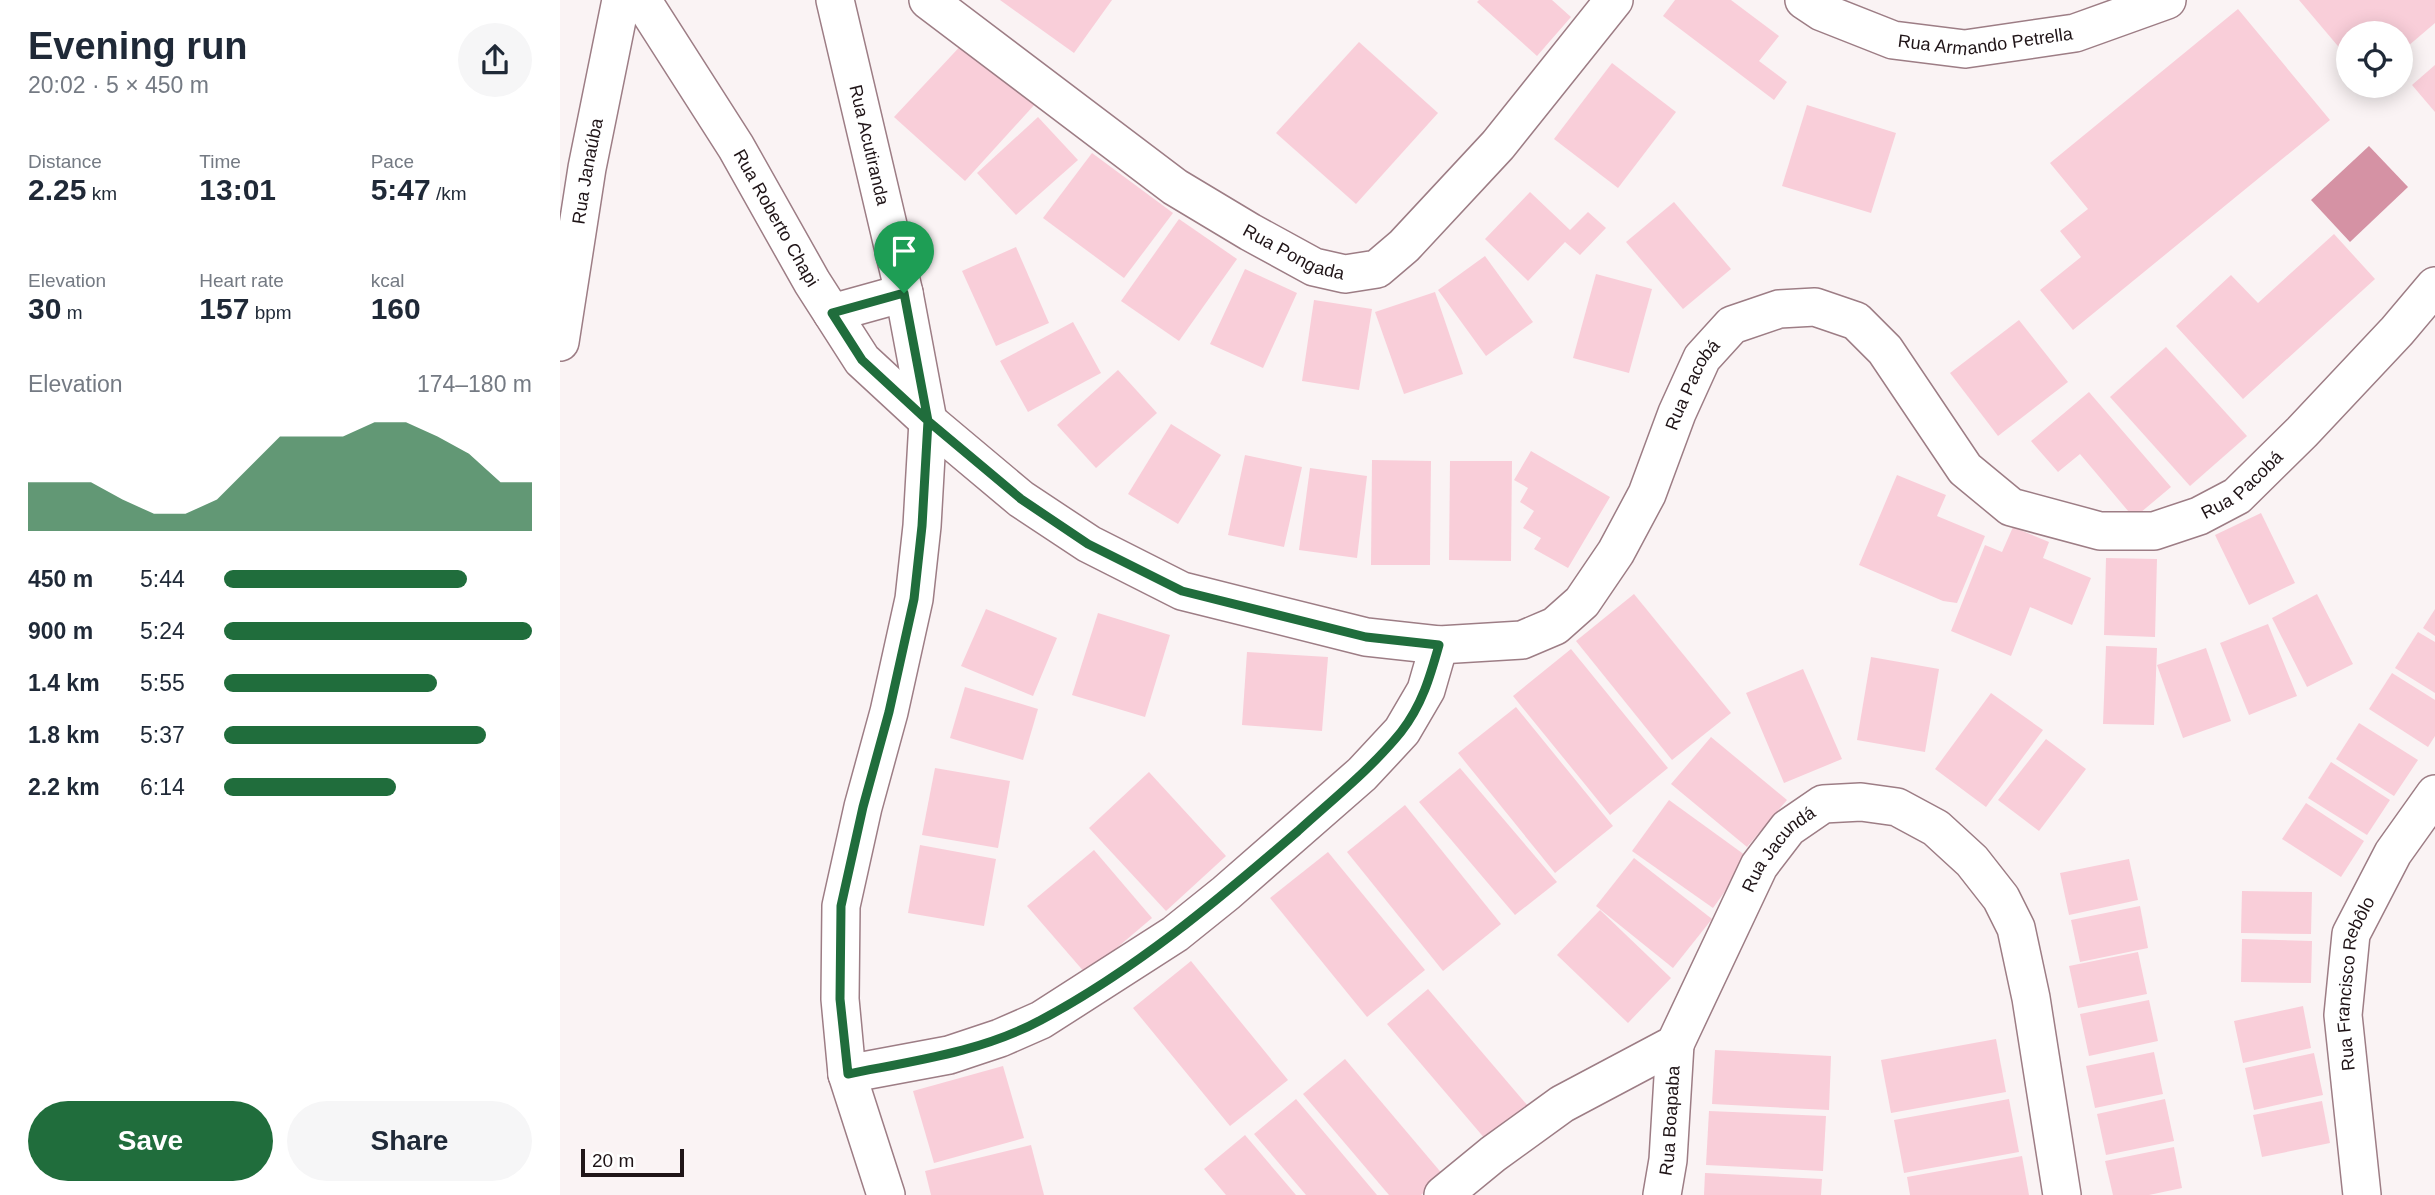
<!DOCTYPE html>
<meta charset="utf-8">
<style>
:root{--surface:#fff;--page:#f6f6f7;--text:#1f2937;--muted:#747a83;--accent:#206d3c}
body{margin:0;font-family:Helvetica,sans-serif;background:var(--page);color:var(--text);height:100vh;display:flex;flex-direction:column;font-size:26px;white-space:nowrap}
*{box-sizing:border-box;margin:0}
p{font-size:23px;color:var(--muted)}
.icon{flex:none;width:38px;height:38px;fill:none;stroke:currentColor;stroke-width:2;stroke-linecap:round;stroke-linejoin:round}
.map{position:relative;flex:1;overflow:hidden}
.drawer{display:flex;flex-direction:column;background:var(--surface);width:560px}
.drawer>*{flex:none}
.fabs{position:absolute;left:1776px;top:21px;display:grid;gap:14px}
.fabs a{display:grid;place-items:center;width:77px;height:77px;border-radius:50%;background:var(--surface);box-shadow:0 4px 18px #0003;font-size:35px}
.scale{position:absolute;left:21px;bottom:18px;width:103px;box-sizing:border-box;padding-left:7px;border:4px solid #1f1417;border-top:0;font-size:19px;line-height:24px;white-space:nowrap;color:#1f1417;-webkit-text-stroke:5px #fff;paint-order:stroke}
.pin{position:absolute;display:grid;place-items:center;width:60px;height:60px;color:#fff;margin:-72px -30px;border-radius:50% 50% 50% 0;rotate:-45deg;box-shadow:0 0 7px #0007}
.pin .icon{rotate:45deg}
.round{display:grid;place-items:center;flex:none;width:74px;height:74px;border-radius:37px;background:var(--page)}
.head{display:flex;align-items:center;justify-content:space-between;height:119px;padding:0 28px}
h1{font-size:38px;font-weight:600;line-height:52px}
.figures{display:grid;grid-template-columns:repeat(3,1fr);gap:10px;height:119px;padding:7px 28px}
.figures div{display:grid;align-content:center}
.figures b{font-size:30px;font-weight:600}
.figures small{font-size:19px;font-weight:400}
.figures p{font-size:19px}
.chart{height:196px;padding:14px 28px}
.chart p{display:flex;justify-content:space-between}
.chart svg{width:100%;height:126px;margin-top:7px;fill:var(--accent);opacity:.7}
.primary-button{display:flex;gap:14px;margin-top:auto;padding:14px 28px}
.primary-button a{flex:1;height:80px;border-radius:42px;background:var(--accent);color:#fff;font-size:28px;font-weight:600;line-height:80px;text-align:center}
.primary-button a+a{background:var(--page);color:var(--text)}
ul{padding:0 28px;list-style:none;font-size:23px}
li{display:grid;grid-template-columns:112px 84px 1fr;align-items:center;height:52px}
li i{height:18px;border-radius:9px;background:var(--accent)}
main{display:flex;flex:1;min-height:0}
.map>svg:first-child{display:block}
.water{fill:#d592a4}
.building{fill:#f9ced9}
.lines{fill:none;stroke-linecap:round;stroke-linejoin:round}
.minor-casing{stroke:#9d7d85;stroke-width:40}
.minor{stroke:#fff;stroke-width:37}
.route-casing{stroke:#fff;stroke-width:14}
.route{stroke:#206d3c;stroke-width:9}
.labels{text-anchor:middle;stroke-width:7;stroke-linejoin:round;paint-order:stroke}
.street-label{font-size:18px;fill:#1f1417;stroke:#fff}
</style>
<main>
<section class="drawer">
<div class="head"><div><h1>Evening run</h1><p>20:02 · 5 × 450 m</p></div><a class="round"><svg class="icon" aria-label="share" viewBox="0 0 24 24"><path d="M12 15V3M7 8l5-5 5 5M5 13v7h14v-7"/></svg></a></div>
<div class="figures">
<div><p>Distance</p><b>2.25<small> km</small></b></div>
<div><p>Time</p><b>13:01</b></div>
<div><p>Pace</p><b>5:47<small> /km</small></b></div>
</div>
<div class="figures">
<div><p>Elevation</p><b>30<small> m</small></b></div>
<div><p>Heart rate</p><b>157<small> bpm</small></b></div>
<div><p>kcal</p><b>160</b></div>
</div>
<div class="chart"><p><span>Elevation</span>174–180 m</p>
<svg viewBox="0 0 160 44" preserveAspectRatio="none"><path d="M0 44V27L10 27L20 27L30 33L40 38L50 38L60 33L70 22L80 11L90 11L100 11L110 6L120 6L130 11L140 17L150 27L160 27V44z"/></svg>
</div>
<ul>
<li><b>450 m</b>5:44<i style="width:79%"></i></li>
<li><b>900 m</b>5:24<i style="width:100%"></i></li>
<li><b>1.4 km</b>5:55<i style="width:69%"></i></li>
<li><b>1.8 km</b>5:37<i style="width:85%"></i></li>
<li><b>2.2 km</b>6:14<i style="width:56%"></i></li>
</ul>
<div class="primary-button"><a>Save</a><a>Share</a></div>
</section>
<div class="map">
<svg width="1875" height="1195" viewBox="0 0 1875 1195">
<rect width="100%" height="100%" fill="#faf3f4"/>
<path class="water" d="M 1809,146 L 1848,187 L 1790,242 L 1751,200 Z"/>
<g class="building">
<path d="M 440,0 L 552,0 L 514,53 Z"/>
<path d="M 919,0 L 992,0 L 1011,17 L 977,56 L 917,2 Z"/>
<path d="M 1115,0 L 1171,0 L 1219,36 L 1199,61 L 1227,82 L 1214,100 L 1103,16 Z"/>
<path d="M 1739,0 L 1875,0 L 1875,23 L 1841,52 L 1841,33 L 1788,33 L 1788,58 Z"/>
<path d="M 1678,9 L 1770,120 L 1513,330 L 1480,290 L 1521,257 L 1500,231 L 1528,209 L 1490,163 Z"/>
<path d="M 407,39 L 476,103 L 405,181 L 334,117 Z"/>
<path d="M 799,42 L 878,113 L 796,204 L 716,133 Z"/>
<path d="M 1052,63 L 1116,112 L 1058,188 L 994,139 Z"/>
<path d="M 1875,65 L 1875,112 L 1852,85 Z"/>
<path d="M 1247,105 L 1336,133 L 1311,213 L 1222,186 Z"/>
<path d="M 478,117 L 518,160 L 456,215 L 417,173 Z"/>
<path d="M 532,153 L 613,213 L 564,278 L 483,218 Z"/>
<path d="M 970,192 L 1010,230 L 1028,212 L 1046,228 L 1020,255 L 1005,242 L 968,281 L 925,239 Z"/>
<path d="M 1114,202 L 1171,269 L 1123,309 L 1066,242 Z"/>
<path d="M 619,219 L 677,259 L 619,341 L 561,301 Z"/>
<path d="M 1774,234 L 1815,279 L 1683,399 L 1616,326 L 1671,275 L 1698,303 Z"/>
<path d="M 456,247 L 489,323 L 436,346 L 402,271 Z"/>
<path d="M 925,256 L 973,322 L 926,356 L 878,290 Z"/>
<path d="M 685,269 L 737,293 L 703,368 L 650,344 Z"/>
<path d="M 1036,274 L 1092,289 L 1069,373 L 1013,358 Z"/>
<path d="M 875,292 L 903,374 L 844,394 L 815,312 Z"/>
<path d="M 754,300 L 812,309 L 799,390 L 742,381 Z"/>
<path d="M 1459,320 L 1508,382 L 1438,436 L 1390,373 Z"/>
<path d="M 513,322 L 541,373 L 468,412 L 440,361 Z"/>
<path d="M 1606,347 L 1687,436 L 1630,486 L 1550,397 Z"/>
<path d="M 558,370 L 597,413 L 536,468 L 497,425 Z"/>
<path d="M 1529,392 L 1611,487 L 1574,518 L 1520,454 L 1498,472 L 1471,441 Z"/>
<path d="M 611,424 L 661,455 L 618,524 L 568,494 Z"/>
<path d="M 971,451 L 1050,497 L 1008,568 L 974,549 L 981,538 L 963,528 L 974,511 L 960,502 L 968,488 L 954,480 Z"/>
<path d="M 685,455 L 742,467 L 724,547 L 668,535 Z"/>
<path d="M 812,460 L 871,461 L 870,565 L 811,565 Z"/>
<path d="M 890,461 L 952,461 L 951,561 L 889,560 Z"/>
<path d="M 750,468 L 807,476 L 797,558 L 739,550 Z"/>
<path d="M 1337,475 L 1386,495 L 1377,516 L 1425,536 L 1397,603 L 1383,601 L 1299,565 Z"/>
<path d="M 1701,513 L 1735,583 L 1689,605 L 1655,535 Z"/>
<path d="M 1453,527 L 1489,542 L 1483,558 L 1531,578 L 1512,625 L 1470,607 L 1451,656 L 1391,631 L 1425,545 L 1442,552 Z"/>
<path d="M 1546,558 L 1597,559 L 1595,637 L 1544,635 Z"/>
<path d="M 1074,594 L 1171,713 L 1112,760 L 1016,641 Z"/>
<path d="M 1757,594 L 1793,664 L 1747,687 L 1712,618 Z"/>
<path d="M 426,609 L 497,638 L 473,696 L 401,666 Z"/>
<path d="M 1875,609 L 1875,636 L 1863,628 Z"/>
<path d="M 538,613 L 610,635 L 585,717 L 512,695 Z"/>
<path d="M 1708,624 L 1737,696 L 1689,715 L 1660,643 Z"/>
<path d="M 1858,632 L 1875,642 L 1875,693 L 1835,668 Z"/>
<path d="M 1546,646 L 1597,648 L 1594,725 L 1543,724 Z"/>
<path d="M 1646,648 L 1671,721 L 1623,738 L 1597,665 Z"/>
<path d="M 1011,649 L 1108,768 L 1050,815 L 953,696 Z"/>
<path d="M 687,652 L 768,657 L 762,731 L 682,725 Z"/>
<path d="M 1311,657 L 1379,669 L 1365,752 L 1297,740 Z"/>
<path d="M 1243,669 L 1282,759 L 1224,783 L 1186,693 Z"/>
<path d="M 1832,673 L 1875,700 L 1875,736 L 1868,747 L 1809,709 Z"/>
<path d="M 405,687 L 478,709 L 463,760 L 390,738 Z"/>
<path d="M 1431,693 L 1483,730 L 1426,807 L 1375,769 Z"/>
<path d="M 956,707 L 1053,826 L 995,873 L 898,753 Z"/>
<path d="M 1799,723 L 1858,760 L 1834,796 L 1776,759 Z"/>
<path d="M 1151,737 L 1227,800 L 1187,847 L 1111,784 Z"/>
<path d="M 1486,739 L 1526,769 L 1479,831 L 1438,800 Z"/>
<path d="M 1771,762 L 1830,800 L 1807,835 L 1748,798 Z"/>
<path d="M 375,768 L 450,781 L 438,848 L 362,835 Z"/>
<path d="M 900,768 L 997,882 L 955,915 L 859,802 Z"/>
<path d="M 589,772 L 666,856 L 606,911 L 529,828 Z"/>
<path d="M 1109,800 L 1189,858 L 1153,908 L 1072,851 Z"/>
<path d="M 1746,803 L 1804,841 L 1781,877 L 1722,839 Z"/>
<path d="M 845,805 L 941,924 L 883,971 L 787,852 Z"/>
<path d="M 360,845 L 436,859 L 424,926 L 348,913 Z"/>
<path d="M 534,850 L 592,918 L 526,974 L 467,906 Z"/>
<path d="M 768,852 L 865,970 L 807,1017 L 710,898 Z"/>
<path d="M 1074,858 L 1152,919 L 1113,968 L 1036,906 Z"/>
<path d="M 1569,859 L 1578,900 L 1509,915 L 1500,873 Z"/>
<path d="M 1682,891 L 1752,892 L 1751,934 L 1681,933 Z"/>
<path d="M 1580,906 L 1588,948 L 1520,962 L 1511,920 Z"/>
<path d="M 1040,910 L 1111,978 L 1068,1023 L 997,955 Z"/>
<path d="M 1682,939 L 1752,941 L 1751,983 L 1681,982 Z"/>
<path d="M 1578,952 L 1587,994 L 1518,1008 L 1509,966 Z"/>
<path d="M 631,961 L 728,1080 L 670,1126 L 573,1008 Z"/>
<path d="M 868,989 L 968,1106 L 926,1140 L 827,1024 Z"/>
<path d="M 1589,1000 L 1598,1041 L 1529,1056 L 1520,1014 Z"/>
<path d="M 1743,1006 L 1751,1048 L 1683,1063 L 1674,1021 Z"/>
<path d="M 1436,1039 L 1446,1092 L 1331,1113 L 1321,1060 Z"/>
<path d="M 1155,1050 L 1271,1056 L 1269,1110 L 1152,1104 Z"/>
<path d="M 1594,1052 L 1603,1094 L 1535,1108 L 1526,1066 Z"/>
<path d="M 1754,1053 L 1763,1095 L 1694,1110 L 1685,1068 Z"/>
<path d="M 785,1059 L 884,1176 L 861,1195 L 829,1195 L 743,1094 Z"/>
<path d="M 443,1066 L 464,1138 L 374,1163 L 353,1091 Z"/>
<path d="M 736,1099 L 817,1195 L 746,1195 L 694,1134 Z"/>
<path d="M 1449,1099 L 1459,1152 L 1344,1173 L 1334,1120 Z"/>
<path d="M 1605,1099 L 1614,1141 L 1546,1155 L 1537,1114 Z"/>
<path d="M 1762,1101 L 1770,1143 L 1702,1157 L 1693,1115 Z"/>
<path d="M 1149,1111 L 1266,1116 L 1263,1171 L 1146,1165 Z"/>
<path d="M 685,1135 L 736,1195 L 666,1195 L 644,1169 Z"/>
<path d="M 471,1145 L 484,1195 L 371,1195 L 365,1171 Z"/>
<path d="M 1614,1147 L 1622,1188 L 1589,1195 L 1553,1195 L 1545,1161 Z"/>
<path d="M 1462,1156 L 1469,1195 L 1350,1195 L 1347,1177 Z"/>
<path d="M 1145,1173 L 1262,1179 L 1261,1195 L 1144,1195 Z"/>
</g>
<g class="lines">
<defs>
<g id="minor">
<path id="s1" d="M 82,0 L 176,147 L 252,282 L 302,360 L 368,421 L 461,499 L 529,544 L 622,591 L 806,637 L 879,645 L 962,640 L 995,626 L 1022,602 L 1056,552 L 1087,494 L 1117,413 L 1142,358 L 1172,325 L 1219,309 L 1255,307 L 1296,321 L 1325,350 L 1405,469 L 1451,507 L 1540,531 L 1594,531 L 1639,516 L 1677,496 L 1742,432 L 1837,331 L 1875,286"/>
<path id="s2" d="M 275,0 L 344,293 L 368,421 L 362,526 L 354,599 L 329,712 L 303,807 L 281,906 L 280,999 L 287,1074 L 326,1195"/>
<path id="s3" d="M 368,0 L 615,187 L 690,232 L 754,267 L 785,274 L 817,269 L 844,246 L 938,145 L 1054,0"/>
<path id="s4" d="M 1244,0 L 1262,12 L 1333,40 L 1405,49 L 1515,33 L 1607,0"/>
<path d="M 272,313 L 344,293"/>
<path id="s5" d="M 0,342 L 27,168 L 61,0"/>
<path d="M 287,1074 L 389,1055 L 440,1038 L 481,1020 L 615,934 L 666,893 L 802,774 L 842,731 L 866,690 L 879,645"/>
<path id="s6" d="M 883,1195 L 933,1154 L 1002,1104 L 1115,1044 L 1199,866 L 1228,828 L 1263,804 L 1301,802 L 1337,807 L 1376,828 L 1412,861 L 1441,898 L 1456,928 L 1471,998 L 1502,1195"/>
<path id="s7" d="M 1102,1195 L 1108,1160 L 1115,1044"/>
<path id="s8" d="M 1802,1195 L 1783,1015 L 1791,934 L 1833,853 L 1875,794"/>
</g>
</defs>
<use href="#minor" class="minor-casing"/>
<use href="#minor" class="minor"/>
</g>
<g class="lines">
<defs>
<path id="route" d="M 344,293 L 368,421 L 362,526 L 354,599 L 329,712 L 303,807 L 281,906 L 280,999 L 288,1074 C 353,1061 422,1052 481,1020 C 575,970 658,900 738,831 C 773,799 811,769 841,732 C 862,705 870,677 879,645 L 806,637 L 622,591 L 528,544 L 461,499 L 368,421 L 302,360 L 272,313 L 344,293"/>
</defs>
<use href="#route" class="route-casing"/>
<use href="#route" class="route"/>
</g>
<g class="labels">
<g class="street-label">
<text dy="6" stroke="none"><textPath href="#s4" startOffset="191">Rua Armando Petrella</textPath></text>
<text dy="6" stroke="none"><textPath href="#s2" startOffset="149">Rua Acutiranda</textPath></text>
<text dy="6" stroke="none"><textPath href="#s5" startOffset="173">Rua Janaúba</textPath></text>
<text dy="6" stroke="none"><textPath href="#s1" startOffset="256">Rua Roberto Chapi</textPath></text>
<text dy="6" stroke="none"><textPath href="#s3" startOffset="446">Rua Pongada</textPath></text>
<text dy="6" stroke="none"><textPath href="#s1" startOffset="1482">Rua Pacobá</textPath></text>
<text dy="6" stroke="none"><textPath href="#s1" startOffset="2175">Rua Pacobá</textPath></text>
<text dy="6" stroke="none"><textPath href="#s6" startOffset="500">Rua Jacundá</textPath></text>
<text dy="6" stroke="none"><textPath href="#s8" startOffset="214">Rua Francisco Rebôlo</textPath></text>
<text dy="6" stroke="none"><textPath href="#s7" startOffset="75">Rua Boapaba</textPath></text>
</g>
</g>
</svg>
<div class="fabs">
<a><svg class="icon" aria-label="locate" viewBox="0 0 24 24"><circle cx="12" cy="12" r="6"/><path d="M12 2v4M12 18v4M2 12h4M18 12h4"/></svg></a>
</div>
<div class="scale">20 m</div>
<div class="pin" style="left:344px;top:293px;background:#1e9e55"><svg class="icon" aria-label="arrive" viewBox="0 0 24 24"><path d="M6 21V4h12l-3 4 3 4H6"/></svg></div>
</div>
</main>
